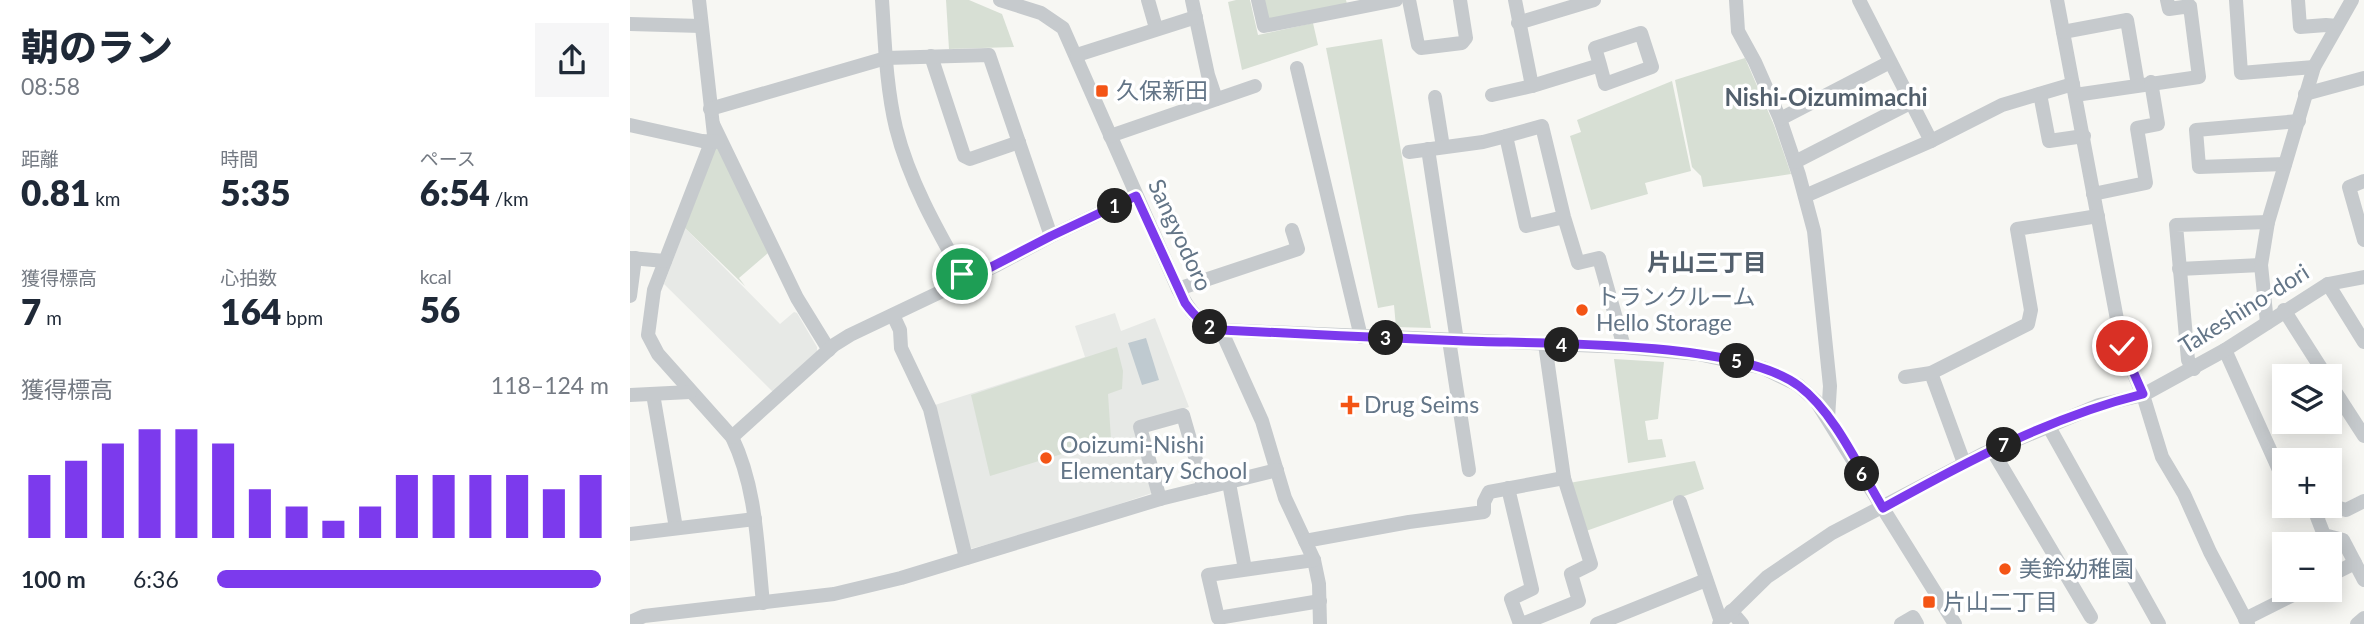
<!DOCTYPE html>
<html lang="ja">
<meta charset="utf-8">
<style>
:root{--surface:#fff;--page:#f6f6f7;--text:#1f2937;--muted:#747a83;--accent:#7c3aed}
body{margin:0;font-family:Lato,"Noto Sans JP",sans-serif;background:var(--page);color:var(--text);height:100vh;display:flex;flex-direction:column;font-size:26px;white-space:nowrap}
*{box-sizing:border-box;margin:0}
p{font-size:23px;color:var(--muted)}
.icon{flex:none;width:38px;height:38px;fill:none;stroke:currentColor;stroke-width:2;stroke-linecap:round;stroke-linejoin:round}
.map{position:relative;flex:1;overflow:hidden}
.sheet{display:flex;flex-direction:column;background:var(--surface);width:630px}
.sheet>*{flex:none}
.tools{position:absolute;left:1642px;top:364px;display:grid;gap:14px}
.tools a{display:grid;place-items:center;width:70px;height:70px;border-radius:0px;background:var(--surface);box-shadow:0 4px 18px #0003;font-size:35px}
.pin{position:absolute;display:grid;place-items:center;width:60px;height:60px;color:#fff;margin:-30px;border:4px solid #fff;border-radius:50%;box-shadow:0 2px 7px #0007}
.km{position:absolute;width:35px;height:35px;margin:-18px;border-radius:50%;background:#222;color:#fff;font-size:19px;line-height:35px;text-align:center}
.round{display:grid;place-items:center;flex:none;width:74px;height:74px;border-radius:0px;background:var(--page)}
.overview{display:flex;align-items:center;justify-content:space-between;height:119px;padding:0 21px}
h1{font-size:38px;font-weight:800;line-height:52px}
.figures{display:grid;grid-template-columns:repeat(3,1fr);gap:10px;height:119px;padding:7px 21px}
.figures div{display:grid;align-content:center}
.figures b{font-size:35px;font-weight:800}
.figures small{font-size:19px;font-weight:400}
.figures p{font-size:19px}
.chart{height:196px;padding:14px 21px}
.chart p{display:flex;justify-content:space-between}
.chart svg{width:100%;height:126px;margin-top:7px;stroke:var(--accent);stroke-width:6}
ul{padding:0 21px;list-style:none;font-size:23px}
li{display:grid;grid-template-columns:112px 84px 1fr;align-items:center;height:52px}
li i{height:18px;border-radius:9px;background:var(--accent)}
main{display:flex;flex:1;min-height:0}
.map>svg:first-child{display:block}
.built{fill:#e7e9e6}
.green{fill:#d7dfd4}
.water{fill:#bfcad0}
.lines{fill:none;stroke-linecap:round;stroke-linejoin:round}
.minor{stroke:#c6cacd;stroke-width:14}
.route-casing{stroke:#fff;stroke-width:14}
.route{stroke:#7c3aed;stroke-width:9}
.poi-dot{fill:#f45516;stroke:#fff;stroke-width:2.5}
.labels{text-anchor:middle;stroke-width:7;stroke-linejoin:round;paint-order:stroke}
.poi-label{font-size:23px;fill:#637587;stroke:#fff;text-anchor:start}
.street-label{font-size:23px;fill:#637587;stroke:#fff}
.neighbourhood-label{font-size:24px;font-weight:bold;fill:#525f6c;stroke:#fff}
</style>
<main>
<section class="sheet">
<div class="overview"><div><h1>朝のラン</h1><p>08:58</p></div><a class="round"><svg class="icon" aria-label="share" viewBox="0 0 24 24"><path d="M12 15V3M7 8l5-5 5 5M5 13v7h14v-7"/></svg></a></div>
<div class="figures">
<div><p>距離</p><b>0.81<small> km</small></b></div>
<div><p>時間</p><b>5:35</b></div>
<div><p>ペース</p><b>6:54<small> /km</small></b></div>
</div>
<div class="figures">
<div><p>獲得標高</p><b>7<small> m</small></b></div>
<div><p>心拍数</p><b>164<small> bpm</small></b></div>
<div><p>kcal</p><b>56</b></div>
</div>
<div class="chart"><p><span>獲得標高</span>118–124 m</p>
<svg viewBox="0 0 160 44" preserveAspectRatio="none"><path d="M5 44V22M15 44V17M25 44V11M35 44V6M45 44V6M55 44V11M65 44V27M75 44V33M85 44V38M95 44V33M105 44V22M115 44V22M125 44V22M135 44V22M145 44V27M155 44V22"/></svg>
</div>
<ul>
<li><b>100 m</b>6:36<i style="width:98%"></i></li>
</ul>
</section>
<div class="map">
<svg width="1734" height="624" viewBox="0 0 1734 624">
<rect width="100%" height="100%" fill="#f7f7f3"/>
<g class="built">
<path d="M 55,228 L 150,324 L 164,312 L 167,313 L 187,347 L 187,351 L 143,392 L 34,284 Z"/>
<path d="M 485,313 L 491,331 L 525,318 L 559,407 L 504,424 L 525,492 L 421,527 L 340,549 L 305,405 L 455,357 L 445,326 Z"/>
</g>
<g class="green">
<path d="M 316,0 L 339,0 L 372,14 L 384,47 L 319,49 Z"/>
<path d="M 606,0 L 620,0 L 628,35 L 683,23 L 688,45 L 612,70 L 598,2 Z"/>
<path d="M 631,0 L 716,0 L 717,4 L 639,21 Z"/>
<path d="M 752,39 L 801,328 L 766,327 L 764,305 L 748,308 L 696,48 Z"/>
<path d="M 1115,58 L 1144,125 L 1161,174 L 1073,187 L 1071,176 L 1062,167 L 1045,80 Z"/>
<path d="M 1042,81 L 1061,171 L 1015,183 L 1018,194 L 961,210 L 940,136 L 951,132 L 947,120 Z"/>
<path d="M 85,149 L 90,149 L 138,253 L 109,278 L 115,286 L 55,228 Z"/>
<path d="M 487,347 L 493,371 L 492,389 L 478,394 L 481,439 L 360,476 L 341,395 Z"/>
<path d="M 984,359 L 1034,362 L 1028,419 L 1015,421 L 1018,440 L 1032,439 L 1036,457 L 998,463 Z"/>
<path d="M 1065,461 L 1074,489 L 956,531 L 939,483 Z"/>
</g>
<path class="water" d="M 516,338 L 529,380 L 512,385 L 498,343 Z"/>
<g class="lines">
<g class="minor">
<path d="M 69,0 L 84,135 L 24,290 L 18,335 L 28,354 L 102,437 C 127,489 127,546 133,603"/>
<path d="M 252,0 C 255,43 256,86 266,128 C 279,180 306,228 332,274 L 333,281"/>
<path d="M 370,0 L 411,13 L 433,28 L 548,289 C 558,309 568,324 591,330 L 994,347 L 1068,354 L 1133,368 L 1168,385 L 1186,401 L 1325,624"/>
<path d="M 518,0 L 526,28"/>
<path d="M 562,0 L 578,75 L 586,99"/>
<path d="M 628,0 L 634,26 L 766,0"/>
<path d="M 779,0 L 788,45 L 791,48 L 832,43 L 836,38 L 830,0"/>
<path d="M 885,0 L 902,86"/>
<path d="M 1106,0 L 1108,31 L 1125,62 L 1150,119 L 1169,175 L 1184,231 L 1200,386 L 1198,418"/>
<path d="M 1229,0 L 1301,141"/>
<path d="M 1427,0 L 1492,346 L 1513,395 L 1532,457 L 1554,494 L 1580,552 L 1618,624"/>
<path d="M 1606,0 L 1611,73 L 1684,67"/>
<path d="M 1668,0 L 1670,27 L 1696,25 L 1707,26"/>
<path d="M 888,23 L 964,0"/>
<path d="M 0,24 L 71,26"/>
<path d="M 1433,32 L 1497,20 L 1508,85"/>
<path d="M 447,55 L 566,17"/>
<path d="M 301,56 L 334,156 L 340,159 L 389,142"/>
<path d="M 667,68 L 731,337"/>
<path d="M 1410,94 L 1419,141 L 1454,136"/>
<path d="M 1675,94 L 1734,78"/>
<path d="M 862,95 L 902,86 L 970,65 L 975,84 L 1022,67 L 1011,33 L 965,48 L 970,65"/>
<path d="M 1445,95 L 1569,77 L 1560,6 L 1539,9 L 1537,0"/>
<path d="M 805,97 L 813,147"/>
<path d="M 80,109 L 256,58 L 359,55 L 421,236"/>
<path d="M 1150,119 L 1260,62"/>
<path d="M 83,124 L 167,298 L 199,350"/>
<path d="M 0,125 L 72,141 L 88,142"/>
<path d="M 480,136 L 625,86"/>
<path d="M 798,149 L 827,341"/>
<path d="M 779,152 L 853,142 L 876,136"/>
<path d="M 1165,162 L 1282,102"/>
<path d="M 1655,164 L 1569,167 L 1566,130 L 1669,121"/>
<path d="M 1734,181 L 1719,187 L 1734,240"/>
<path d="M 1463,194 L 1516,183 L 1507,128 L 1528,124 L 1521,82"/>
<path d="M 1175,196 L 1301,141 L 1372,105 L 1443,84"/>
<path d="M 934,217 L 896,226 L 876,136 L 912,126 L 934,217 L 948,263 L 969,258 L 994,347"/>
<path d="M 0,258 L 35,261"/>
<path d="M 1549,269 L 1631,265"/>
<path d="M 1698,284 L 1734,342"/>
<path d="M 548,289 L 668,249 L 662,230"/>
<path d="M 0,296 L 5,258"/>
<path d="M 1654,310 L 1696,376"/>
<path d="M 263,315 L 270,330 L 271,348 L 300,409 L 336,558"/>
<path d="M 1637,323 L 1631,265 L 1638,222 L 1684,67 L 1722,0"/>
<path d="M 591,330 L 632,421 L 655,498 L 684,560 L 689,584 L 690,624"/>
<path d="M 819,340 L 839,470"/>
<path d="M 1595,350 L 1650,472 L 1654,470"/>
<path d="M 1564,369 L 1558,360 L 1546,225 L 1638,222"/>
<path d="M 1301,373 L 1334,463"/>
<path d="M 1275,377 L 1301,373 L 1398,324 L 1401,310 L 1387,229 L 1468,216"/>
<path d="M 1699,382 L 1734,436"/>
<path d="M 23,394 L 46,528"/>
<path d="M 0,395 L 60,392"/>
<path d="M 1419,427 L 1529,624"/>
<path d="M 102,437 L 204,345 L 220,335 L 365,266 L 421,236 L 506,196"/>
<path d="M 1362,450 L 1461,617"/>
<path d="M 1674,460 L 1675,460"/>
<path d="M 599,483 L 615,569"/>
<path d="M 878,488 L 902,589 L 881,599 L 890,624"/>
<path d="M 530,499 L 510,427 L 553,415 L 574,488"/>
<path d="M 1050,502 L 1091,622"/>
<path d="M 1699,505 L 1716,510 L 1734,501"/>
<path d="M 1697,506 L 1687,517 L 1694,535 L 1713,540 L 1734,580"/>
<path d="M 0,534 L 125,519"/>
<path d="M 675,541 L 779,522 L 854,512 L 854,502 L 859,492 L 934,478"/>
<path d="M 684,560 L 578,575 L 588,618 L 690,601"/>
<path d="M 1699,576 L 1725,563"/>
<path d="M 1101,611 L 1112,624"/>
<path d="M 1615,619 L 1673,590"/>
<path d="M 0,622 L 14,616 L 204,594 L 271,578 L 530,499 L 647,470"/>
<path d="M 892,624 L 949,601 L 941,574 L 961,564 L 934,478 L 915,344"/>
<path d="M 967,624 L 1076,580"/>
<path d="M 1089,624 L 1137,577 L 1202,533 L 1353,454 L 1469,405 L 1513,395 L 1595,350 L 1698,284 L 1734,277"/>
<path d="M 1271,624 L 1283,617 L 1287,624"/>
<path d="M 1727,624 L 1734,618"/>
</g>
</g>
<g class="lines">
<defs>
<path id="route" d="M 332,274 L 334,281 L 421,236 L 506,196 L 555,303 C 565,317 574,325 591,330 C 672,334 754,338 835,341 C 914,344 1108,340 1169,386 C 1205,413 1230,470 1253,508 C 1336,462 1420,417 1513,394 L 1492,346"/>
</defs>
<use href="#route" class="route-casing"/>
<use href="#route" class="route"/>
</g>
<g class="poi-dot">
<rect x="465" y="84" width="14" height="14" rx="3.5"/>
<circle cx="952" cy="310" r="7"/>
<path d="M716.5 394.5h7v7h7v7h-7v7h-7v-7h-7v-7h7z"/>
<circle cx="416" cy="458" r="7"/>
<circle cx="1375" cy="569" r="7"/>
<rect x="1292" y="595" width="14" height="14" rx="3.5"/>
</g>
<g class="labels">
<g class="poi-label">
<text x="486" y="99">久保新田</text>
<text x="966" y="305">トランクルーム<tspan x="966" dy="26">Hello Storage</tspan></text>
<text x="734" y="413">Drug Seims</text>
<text x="430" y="453">Ooizumi-Nishi<tspan x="430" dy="26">Elementary School</tspan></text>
<text x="1389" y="577">美鈴幼稚園</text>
<text x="1313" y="610">片山二丁目</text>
</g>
<g class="street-label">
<text transform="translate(550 235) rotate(65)" y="8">Sangyodoro</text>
<text transform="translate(1614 309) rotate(-32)" y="8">Takeshino-dori</text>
</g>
<g class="neighbourhood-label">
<text x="1196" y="106">Nishi-Oizumimachi</text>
<text x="1077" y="271">片山三丁目</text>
</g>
</g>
</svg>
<div class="tools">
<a><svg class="icon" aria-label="layers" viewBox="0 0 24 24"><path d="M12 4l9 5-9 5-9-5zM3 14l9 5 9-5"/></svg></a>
<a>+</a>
<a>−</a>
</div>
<div class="pin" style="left:332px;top:274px;background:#1e9e55"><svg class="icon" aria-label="arrive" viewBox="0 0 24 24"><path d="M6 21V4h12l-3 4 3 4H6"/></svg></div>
<div class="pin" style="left:1492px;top:346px;background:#d93025"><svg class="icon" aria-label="check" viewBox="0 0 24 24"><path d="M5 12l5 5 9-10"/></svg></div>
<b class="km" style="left:485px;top:206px">1</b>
<b class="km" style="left:580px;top:327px">2</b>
<b class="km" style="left:756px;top:338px">3</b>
<b class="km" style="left:932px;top:345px">4</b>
<b class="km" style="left:1107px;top:361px">5</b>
<b class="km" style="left:1232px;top:474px">6</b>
<b class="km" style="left:1374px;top:445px">7</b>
</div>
</main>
